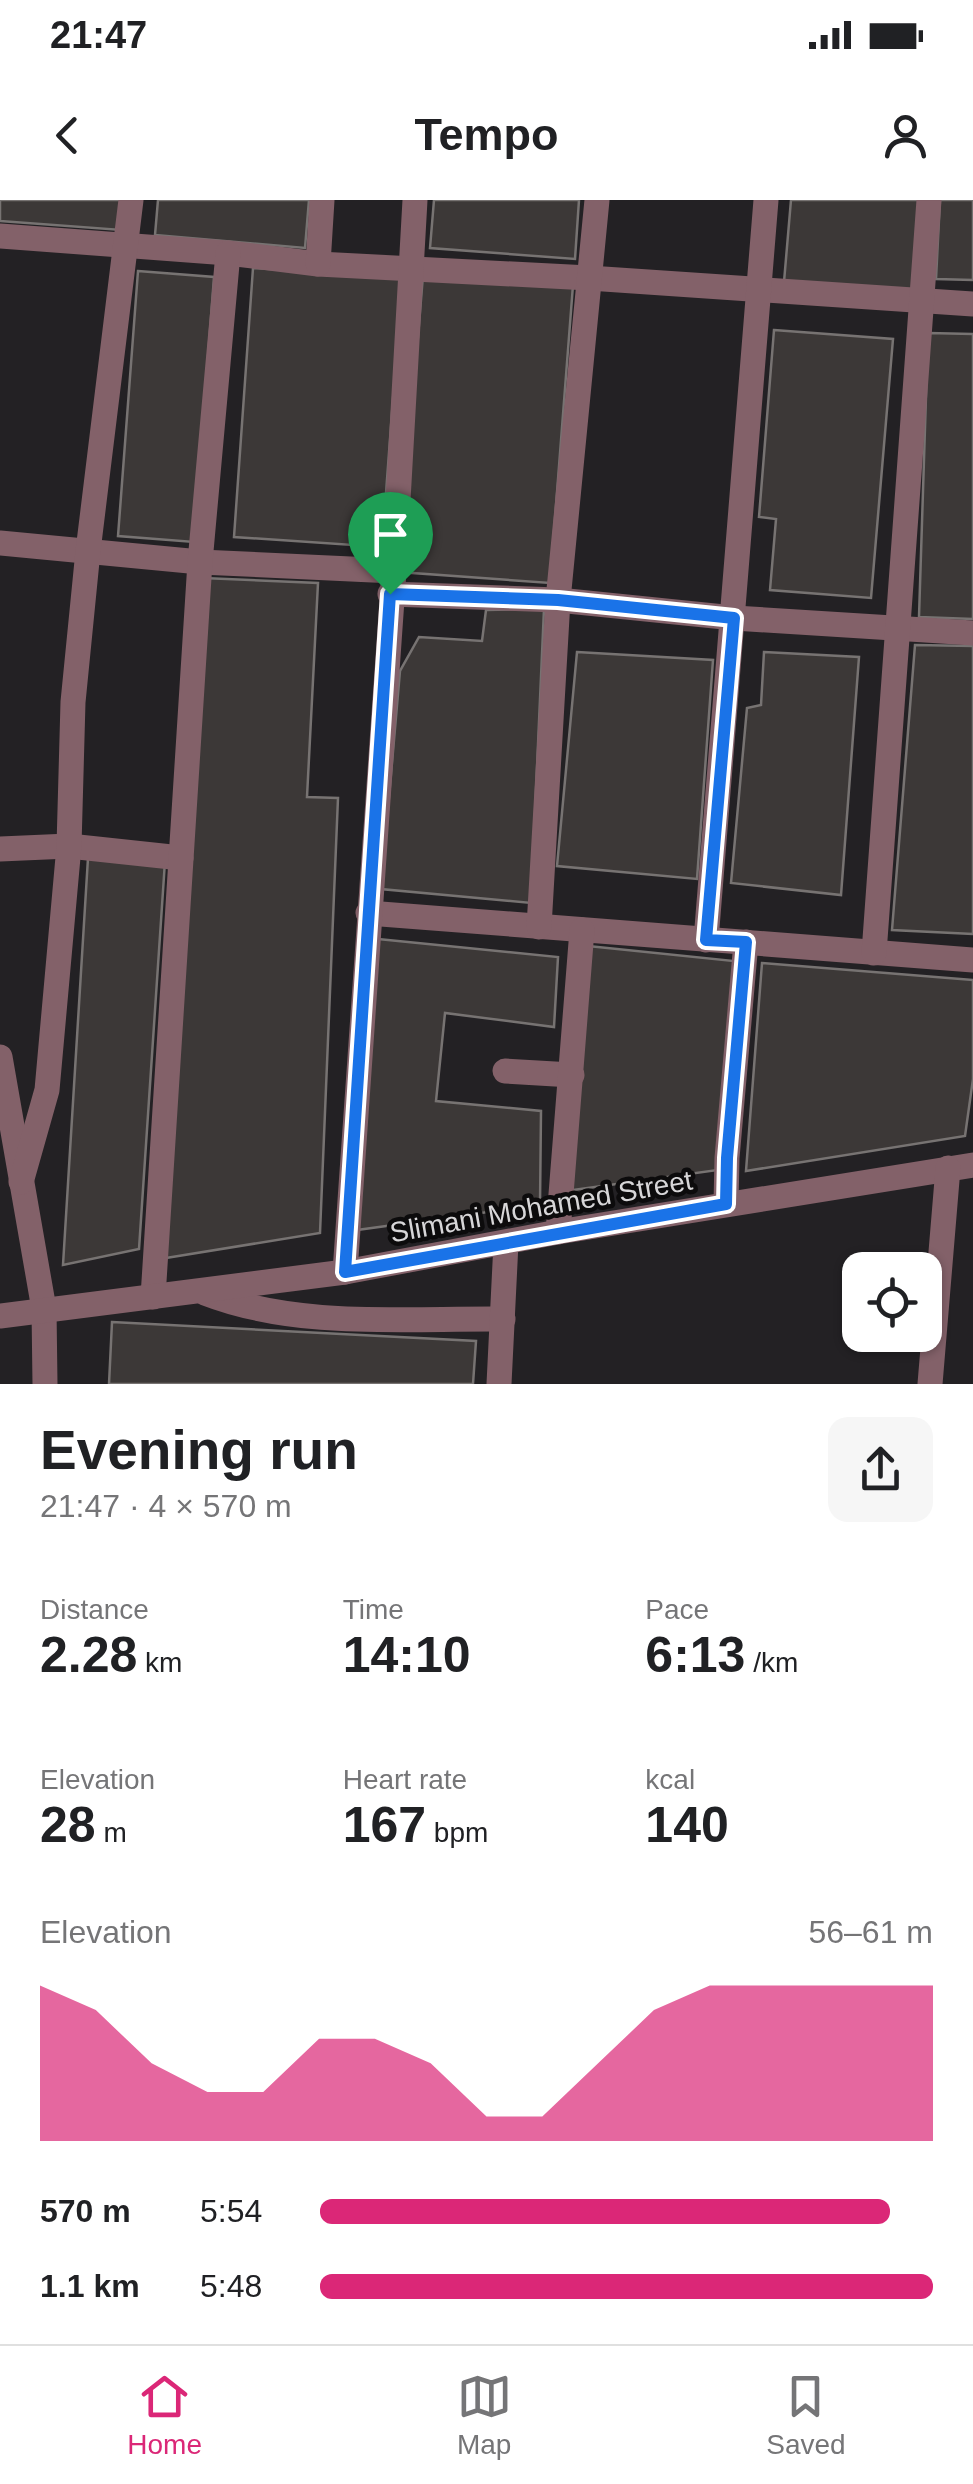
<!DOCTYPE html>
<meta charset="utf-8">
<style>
:root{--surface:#fff;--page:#f6f6f6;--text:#202124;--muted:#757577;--line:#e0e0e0;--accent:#db2777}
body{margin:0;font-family:Helvetica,sans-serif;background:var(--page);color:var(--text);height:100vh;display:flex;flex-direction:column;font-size:38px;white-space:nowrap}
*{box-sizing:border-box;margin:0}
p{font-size:32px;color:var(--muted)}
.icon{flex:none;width:55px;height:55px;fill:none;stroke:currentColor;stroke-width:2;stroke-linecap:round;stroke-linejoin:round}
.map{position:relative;height:1184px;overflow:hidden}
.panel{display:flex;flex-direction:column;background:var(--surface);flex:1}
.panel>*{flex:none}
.buttons{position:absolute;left:842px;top:1052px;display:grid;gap:20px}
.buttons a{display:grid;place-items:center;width:100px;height:100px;border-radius:20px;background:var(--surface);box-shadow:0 2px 8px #0004;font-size:50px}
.pin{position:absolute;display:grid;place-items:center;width:85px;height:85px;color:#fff;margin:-102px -42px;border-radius:50% 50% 50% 0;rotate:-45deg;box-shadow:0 0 10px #0007}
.pin .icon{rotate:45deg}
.round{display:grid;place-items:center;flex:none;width:105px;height:105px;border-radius:20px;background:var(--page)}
.head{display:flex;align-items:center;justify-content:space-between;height:170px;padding:0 40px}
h1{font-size:55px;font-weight:600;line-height:75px}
.figures{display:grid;grid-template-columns:repeat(3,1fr);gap:15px;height:170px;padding:10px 40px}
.figures div{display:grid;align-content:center}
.figures b{font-size:50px;font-weight:600}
.figures small{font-size:28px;font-weight:400}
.figures p{font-size:28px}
.chart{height:280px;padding:20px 40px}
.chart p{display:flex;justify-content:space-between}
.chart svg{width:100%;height:180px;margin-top:10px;fill:var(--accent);opacity:.7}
ul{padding:0 40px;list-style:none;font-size:32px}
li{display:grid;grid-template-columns:160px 120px 1fr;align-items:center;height:75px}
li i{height:25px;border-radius:12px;background:var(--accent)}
.status{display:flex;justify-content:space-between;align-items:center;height:70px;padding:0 50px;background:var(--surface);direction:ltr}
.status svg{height:28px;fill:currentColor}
header{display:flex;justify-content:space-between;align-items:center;height:130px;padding:0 40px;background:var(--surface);font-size:45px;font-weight:600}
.menu{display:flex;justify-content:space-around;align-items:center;height:140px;border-top:2px solid var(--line);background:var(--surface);font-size:28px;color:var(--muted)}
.menu a{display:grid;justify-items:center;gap:5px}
.menu .on{color:var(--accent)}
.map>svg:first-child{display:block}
.building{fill:#3c3837;stroke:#777372;stroke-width:2.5}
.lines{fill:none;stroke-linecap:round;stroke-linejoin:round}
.minor{stroke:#836169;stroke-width:25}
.route-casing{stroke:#fff;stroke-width:20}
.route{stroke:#1a73e8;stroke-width:12}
.labels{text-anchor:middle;stroke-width:9;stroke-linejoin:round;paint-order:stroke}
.street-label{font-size:28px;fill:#d7d6d8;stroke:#0c0b0c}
</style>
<div class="status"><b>21:47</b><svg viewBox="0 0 49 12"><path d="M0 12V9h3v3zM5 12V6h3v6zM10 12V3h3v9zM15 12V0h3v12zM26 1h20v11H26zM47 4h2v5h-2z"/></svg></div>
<header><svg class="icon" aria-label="back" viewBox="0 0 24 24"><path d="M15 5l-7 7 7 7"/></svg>Tempo<svg class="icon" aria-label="person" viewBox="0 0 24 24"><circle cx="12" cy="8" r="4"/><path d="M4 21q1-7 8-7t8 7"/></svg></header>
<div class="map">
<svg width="973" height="1184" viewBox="0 0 973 1184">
<rect width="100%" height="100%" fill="#232124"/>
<g class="building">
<path d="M 0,0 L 123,0 L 121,30 L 0,21 Z"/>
<path d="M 158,0 L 309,0 L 305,48 L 155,35 Z"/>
<path d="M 434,0 L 579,0 L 575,59 L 430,48 Z"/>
<path d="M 791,0 L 921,0 L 917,93 L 784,82 Z"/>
<path d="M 940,0 L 973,0 L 973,80 L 936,79 Z"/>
<path d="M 253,68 L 402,78 L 382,347 L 234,337 Z"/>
<path d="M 138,71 L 214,77 L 194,342 L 118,336 Z"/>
<path d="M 423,75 L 573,85 L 550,383 L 399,372 Z"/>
<path d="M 774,130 L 893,139 L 871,398 L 770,390 L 776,319 L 759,317 Z"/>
<path d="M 928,133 L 973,134 L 973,419 L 919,417 Z"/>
<path d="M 203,378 L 318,383 L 307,597 L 338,598 L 320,1033 L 166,1058 Z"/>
<path d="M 544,409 L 531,703 L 381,689 L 400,471 L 419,437 L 482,441 L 486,410 Z"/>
<path d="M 915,445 L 973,446 L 973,734 L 892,730 Z"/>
<path d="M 577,452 L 713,460 L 697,679 L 557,666 Z"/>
<path d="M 764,452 L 859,457 L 841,695 L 731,683 L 747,508 L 761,505 Z"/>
<path d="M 88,658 L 165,661 L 139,1049 L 63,1065 Z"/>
<path d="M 378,739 L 558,757 L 554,827 L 445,813 L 436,901 L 541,911 L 540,1005 L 357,1030 Z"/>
<path d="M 588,746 L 734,761 L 718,970 L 566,991 Z"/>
<path d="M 762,763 L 973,780 L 973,879 L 965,936 L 746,971 Z"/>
<path d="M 112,1122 L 476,1141 L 473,1184 L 109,1184 Z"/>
</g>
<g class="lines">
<g class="minor">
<path d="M 0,36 L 228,53 L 318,64 L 589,78 L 973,104"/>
<path d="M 318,64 L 322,0"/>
<path d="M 0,343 L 200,362 L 394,371"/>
<path d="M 390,394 L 558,400 L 734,418 L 973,433"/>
<path d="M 0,649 L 69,646 L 181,658"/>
<path d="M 368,713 L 973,760"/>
<path d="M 539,727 L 558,400 L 597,0"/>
<path d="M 706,740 L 766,0"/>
<path d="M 874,753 L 929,0"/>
<path d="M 0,857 L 44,1109 L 45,1184"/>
<path d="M 505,871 L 572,875"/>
<path d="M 21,982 L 47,890 L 69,646 L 73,502 L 88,351 L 131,0"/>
<path d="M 726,1004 L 727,958 L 746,742"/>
<path d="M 558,1032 L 582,730"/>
<path d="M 345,1072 L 394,371 L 415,0"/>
<path d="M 205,1093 C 298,1129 405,1118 503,1119"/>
<path d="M 153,1097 L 200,362 L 228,53"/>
<path d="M 0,1116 L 345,1072 L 558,1032 L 973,965"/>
<path d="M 499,1184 L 506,1043"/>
<path d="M 930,1184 L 948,968"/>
</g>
</g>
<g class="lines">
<defs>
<path id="route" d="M 390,394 L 558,400 L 734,418 L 706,740 L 746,742 L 727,958 L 726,1004 L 345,1072 Z"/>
</defs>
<use href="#route" class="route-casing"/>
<use href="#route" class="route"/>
</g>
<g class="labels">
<g class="street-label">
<text transform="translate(541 1006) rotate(-10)" y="10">Slimani Mohamed Street</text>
</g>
</g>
</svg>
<div class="buttons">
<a><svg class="icon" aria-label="locate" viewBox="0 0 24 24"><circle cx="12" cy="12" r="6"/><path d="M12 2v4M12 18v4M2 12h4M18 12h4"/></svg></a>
</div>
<div class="pin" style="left:390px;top:394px;background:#1e9e55"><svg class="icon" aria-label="arrive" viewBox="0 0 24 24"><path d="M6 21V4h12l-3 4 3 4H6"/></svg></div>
</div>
<section class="panel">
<div class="head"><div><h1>Evening run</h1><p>21:47 · 4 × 570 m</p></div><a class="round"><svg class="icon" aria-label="share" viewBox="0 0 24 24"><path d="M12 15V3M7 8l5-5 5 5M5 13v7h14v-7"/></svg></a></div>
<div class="figures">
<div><p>Distance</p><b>2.28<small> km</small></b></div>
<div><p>Time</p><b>14:10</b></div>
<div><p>Pace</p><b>6:13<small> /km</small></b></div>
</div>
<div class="figures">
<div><p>Elevation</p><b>28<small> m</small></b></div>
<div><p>Heart rate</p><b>167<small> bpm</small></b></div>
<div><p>kcal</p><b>140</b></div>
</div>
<div class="chart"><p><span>Elevation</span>56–61 m</p>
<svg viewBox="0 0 160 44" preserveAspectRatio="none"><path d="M0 44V6L10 12L20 25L30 32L40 32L50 19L60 19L70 25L80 38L90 38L100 25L110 12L120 6L130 6L140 6L150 6L160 6V44z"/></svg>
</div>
<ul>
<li><b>570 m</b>5:54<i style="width:93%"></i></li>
<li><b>1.1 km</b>5:48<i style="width:100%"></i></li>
</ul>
</section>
<nav class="menu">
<a class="on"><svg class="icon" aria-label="home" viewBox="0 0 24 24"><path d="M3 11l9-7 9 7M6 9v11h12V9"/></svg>Home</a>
<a><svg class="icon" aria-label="map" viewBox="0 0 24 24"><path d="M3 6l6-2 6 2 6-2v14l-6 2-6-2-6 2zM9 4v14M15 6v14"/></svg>Map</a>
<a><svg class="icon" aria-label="saved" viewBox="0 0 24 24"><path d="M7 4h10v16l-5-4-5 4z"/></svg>Saved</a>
</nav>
